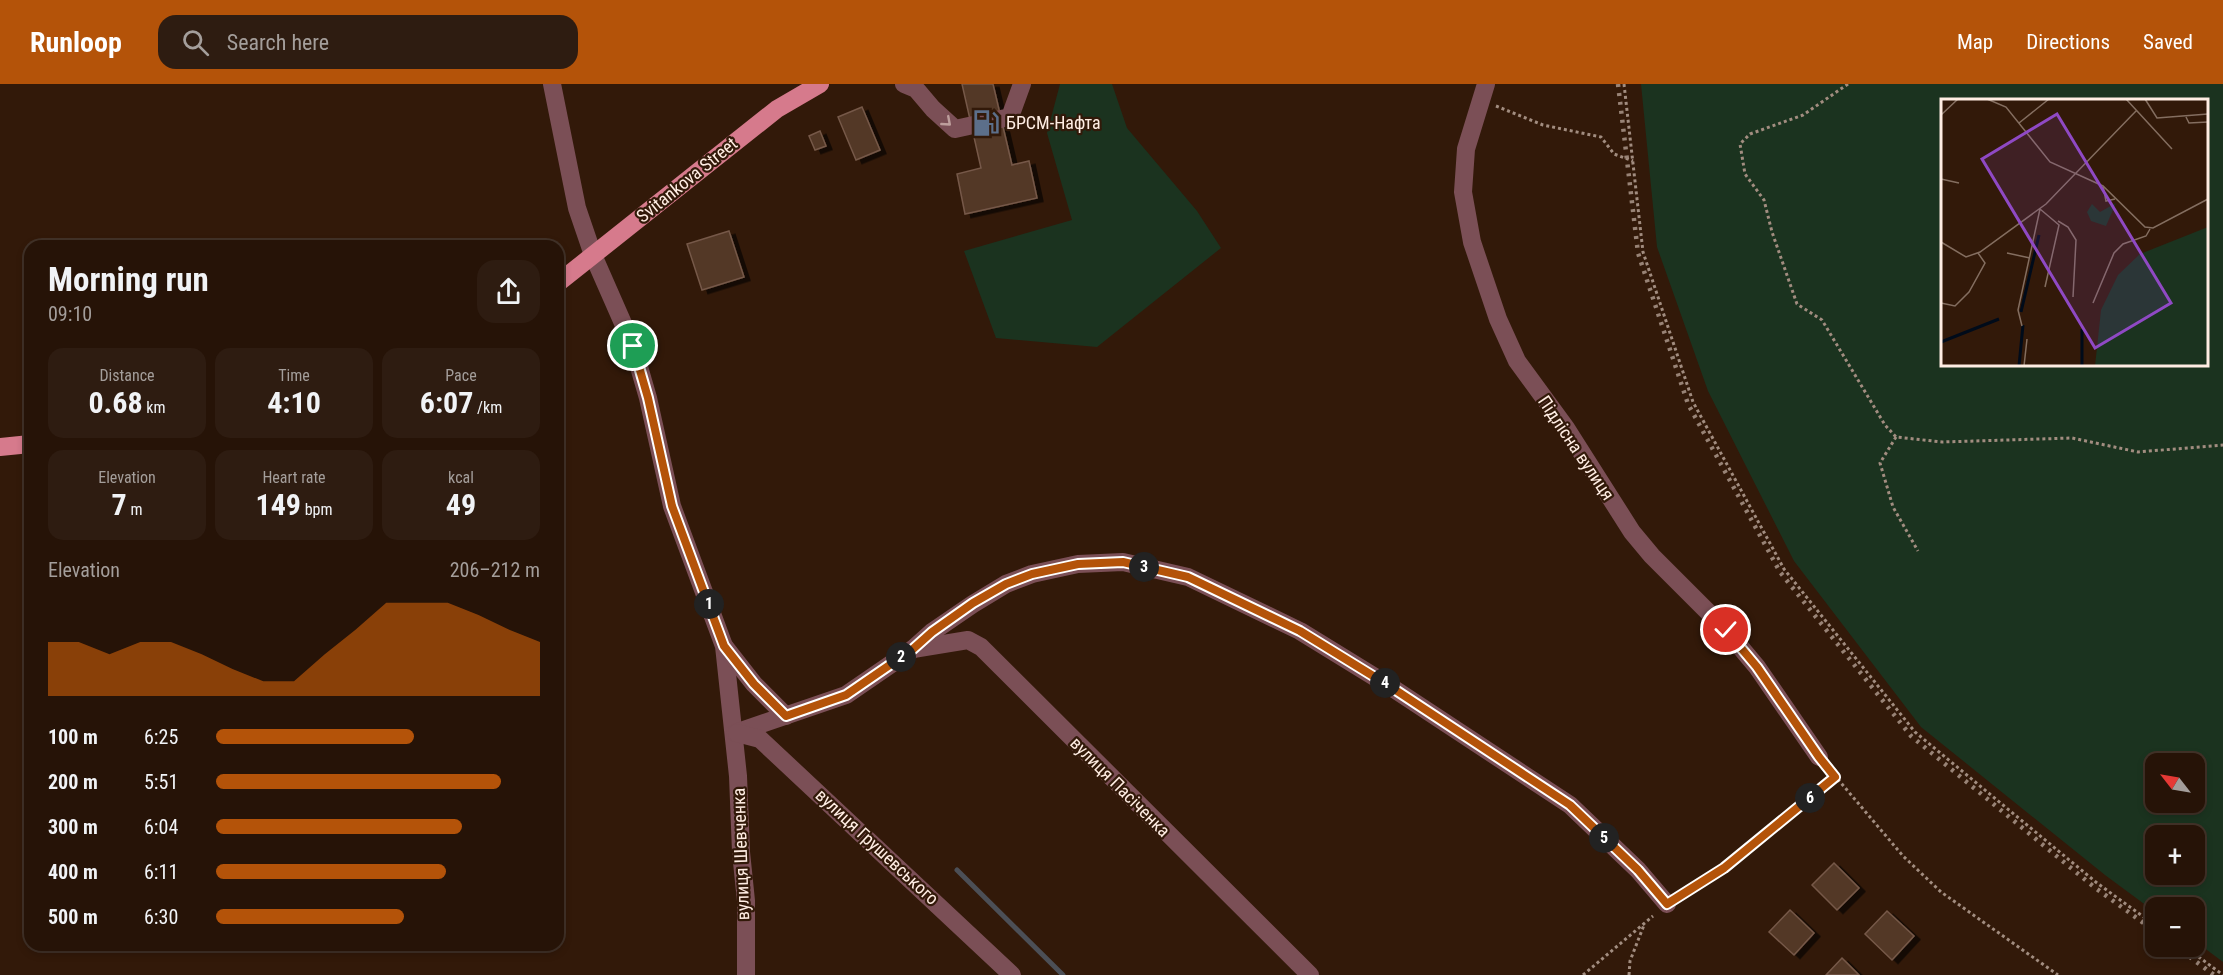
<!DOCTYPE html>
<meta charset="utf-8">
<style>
:root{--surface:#261307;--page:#2e1c11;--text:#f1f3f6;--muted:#a49e9b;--line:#423228;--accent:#b45309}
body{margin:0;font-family:"Roboto Condensed",sans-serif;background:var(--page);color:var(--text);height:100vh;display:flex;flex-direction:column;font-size:22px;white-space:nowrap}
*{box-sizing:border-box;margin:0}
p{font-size:20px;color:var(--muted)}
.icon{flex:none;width:33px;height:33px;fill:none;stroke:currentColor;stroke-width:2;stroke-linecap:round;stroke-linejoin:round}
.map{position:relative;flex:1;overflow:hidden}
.sheet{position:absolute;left:24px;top:156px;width:540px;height:711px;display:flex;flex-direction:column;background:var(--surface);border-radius:18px;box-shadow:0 3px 9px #0003,0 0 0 2px var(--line)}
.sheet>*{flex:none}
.needle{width:39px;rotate:301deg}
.buttons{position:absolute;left:2145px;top:669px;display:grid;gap:12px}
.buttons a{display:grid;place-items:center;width:60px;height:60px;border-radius:12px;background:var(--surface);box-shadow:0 3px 9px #0003,0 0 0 2px var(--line);font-size:30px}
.pin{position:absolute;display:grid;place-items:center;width:51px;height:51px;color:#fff;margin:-26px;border:3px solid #fff;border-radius:50%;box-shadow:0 2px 6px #0007}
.km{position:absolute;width:30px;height:30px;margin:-15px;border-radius:50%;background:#222;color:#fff;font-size:16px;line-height:30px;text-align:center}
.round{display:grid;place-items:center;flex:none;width:63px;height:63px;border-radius:18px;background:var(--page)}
.head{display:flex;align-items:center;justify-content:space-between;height:102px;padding:0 24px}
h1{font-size:33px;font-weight:700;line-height:45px}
.stats{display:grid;grid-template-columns:repeat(3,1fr);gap:9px;height:102px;padding:6px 24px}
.stats div{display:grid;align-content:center;border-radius:15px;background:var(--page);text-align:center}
.stats b{font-size:30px;font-weight:700}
.stats small{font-size:16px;font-weight:400}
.stats p{font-size:16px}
.chart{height:168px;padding:12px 24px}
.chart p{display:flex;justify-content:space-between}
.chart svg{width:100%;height:108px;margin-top:6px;fill:var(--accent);opacity:.7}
ul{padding:0 24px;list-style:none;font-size:20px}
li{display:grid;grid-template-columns:96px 72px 1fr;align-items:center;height:45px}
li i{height:15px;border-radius:8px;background:var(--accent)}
header{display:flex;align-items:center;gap:36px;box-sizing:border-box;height:84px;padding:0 30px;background:var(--accent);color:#fff}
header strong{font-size:28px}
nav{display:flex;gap:33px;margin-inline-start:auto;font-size:21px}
.search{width:420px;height:54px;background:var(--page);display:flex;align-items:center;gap:15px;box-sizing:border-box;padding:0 21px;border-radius:18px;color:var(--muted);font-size:22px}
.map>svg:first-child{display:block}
.green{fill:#1b331f;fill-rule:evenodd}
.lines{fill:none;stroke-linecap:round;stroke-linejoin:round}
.stream{stroke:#4c4f56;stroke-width:5}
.building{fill:#523727;stroke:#765948;stroke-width:1.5;filter:url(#shadow)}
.path{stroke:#a28d80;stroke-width:3;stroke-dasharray:3 3;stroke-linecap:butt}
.minor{stroke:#7b4f56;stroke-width:18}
.major{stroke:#d67a8c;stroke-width:18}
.rail{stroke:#988376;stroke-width:4.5;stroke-dasharray:3 6;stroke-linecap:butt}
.oneway{stroke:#bd9e9c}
.route-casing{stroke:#fff;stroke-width:12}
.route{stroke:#b45309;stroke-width:8}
.labels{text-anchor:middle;stroke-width:4.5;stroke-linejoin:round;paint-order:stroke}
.poi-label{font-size:18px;fill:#ffede3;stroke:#321909;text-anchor:start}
.street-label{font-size:18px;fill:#ffede3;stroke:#321909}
.inset-river{fill:none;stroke:#000b1a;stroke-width:3}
.inset-road{fill:none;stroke:#846e60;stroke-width:1.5}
.view{fill:#8f49c4;fill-opacity:0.15;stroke:#8f49c4;stroke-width:3}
.inset-edge{fill:none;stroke:#ffede3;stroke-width:3}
</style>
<header>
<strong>Runloop</strong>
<div class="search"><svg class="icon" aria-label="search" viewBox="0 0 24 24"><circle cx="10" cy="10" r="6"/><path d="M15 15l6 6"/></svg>Search here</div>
<nav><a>Map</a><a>Directions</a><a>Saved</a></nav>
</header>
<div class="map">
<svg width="2223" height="891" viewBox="0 0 2223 891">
<defs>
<filter id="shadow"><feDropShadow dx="6" dy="3.5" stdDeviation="0" flood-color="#0009"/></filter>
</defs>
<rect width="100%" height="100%" fill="#321909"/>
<g class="green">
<path d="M 1060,0 L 1112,0 L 1127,44 L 1197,127 L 1221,164 L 1097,263 L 996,254 L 964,167 L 1072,136 L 1047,49 Z"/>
<path d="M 1641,0 L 2223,0 L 2223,878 L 2195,857 L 2194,824 L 2156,824 L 2155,828 L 2105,791 L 1921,643 L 1794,477 L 1708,307 L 1657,163 ZM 1942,16 L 2206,16 L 2206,280 L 1942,280 ZM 2156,680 L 2194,680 L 2194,718 L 2156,718 ZM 2156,752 L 2194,752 L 2194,790 L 2156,790 Z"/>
</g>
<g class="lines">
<path class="stream" d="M 957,786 L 1063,891"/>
</g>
<g class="building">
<path d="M 962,0 L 993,0 L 1012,81 L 1029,77 L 1037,114 L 965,130 L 957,90 L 981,84 Z"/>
<path d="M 862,23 L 880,66 L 856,76 L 838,33 Z"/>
<path d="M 820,47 L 826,62 L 815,66 L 809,52 Z"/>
<path d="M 729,147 L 744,193 L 702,206 L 687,160 Z"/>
<path d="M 1834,779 L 1859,804 L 1837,826 L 1812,801 Z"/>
<path d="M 1790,826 L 1814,849 L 1794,871 L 1769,848 Z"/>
<path d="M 1887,827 L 1914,852 L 1892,876 L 1865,850 Z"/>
<path d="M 1842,874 L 1859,891 L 1826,891 Z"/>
</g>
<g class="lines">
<g class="path">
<path d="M 1624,0 L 1643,168 L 1693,318 L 1784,485 L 1915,648 L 2097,799 L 2156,842"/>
<path d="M 1848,0 L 1803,31 L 1750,50 L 1740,60 L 1745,90 L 1764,116 L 1772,148 L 1797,220 L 1822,236 L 1885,341 L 1896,353 L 1942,358 L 2072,354 L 2138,368 L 2223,361"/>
<path d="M 1496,22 L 1543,41 L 1601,53 L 1614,70 L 1633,77"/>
<path d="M 1896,353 L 1880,379 L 1893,423 L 1918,467"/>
<path d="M 1830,686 L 1903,772 L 1941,808 L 2058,891"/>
<path d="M 1682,810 L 1724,784 L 1835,693"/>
<path d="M 2184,862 L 2223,891"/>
<path d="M 1583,891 L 1653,832"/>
<path d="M 1629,891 L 1630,877 L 1644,841"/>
</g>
<g class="minor">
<path d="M 552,0 L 577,124 L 593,171 L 633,262 L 648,314 L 672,422 L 724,562 L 738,692 L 741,768 L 746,817 L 746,891"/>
<path d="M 904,0 L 916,5 L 933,25 L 955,45 L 1010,33 L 1022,0"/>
<path d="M 1486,0 L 1466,65 L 1463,108 L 1472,158 L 1498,235 L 1517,277 L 1566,344 L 1632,448 L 1652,472 L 1726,546 L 1757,583 L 1819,673"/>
<path d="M 725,563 L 754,600 L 786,632"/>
<path d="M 913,565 L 932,548 L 973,520 L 1006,500 L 1032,490 L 1078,480 L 1123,478 L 1188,493 L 1300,547 L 1391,603 L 1570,721 L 1638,786 L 1667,820"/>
<path d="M 735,649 L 846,611 L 913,565 L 968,556 L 981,563 L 1310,891"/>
<path d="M 737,649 L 760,655 L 1012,891"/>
</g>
<g class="major">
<path d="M 558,199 L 777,25 L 820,0"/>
<path d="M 0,363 L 30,360"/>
</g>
<g class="rail">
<path d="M 1618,0 L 1638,169 L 1688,320 L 1780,488 L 1911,652 L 2094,803 L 2156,848"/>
<path d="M 2175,862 L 2214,891"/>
</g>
</g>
<defs><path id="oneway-chevron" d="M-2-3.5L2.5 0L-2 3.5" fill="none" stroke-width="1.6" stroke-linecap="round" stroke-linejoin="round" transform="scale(1.5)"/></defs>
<use class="oneway" href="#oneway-chevron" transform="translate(947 38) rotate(41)"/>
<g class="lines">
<defs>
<path id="route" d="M 633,262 L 648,314 L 672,422 L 724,562 L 754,600 L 786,632 L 846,611 L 913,565 L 932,548 L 973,519 L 1006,500 L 1032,490 L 1078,480 L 1123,478 L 1188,493 L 1300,547 L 1391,603 L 1570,721 L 1638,786 L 1667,820 L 1724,784 L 1835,693 L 1819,673 L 1757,583 L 1726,546"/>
</defs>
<use href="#route" class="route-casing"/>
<use href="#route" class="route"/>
</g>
<defs>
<symbol id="fuel-bare" viewBox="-9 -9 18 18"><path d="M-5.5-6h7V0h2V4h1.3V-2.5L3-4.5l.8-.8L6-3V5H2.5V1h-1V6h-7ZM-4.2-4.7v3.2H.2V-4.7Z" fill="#5c6f8a" stroke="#321909" stroke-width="2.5" paint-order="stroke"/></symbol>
</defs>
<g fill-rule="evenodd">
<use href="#fuel-bare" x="967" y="20" width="38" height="38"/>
</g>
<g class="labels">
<g class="poi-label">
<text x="1006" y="45">БРСМ-Нафта</text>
</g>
<g class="street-label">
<text transform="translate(687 96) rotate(-39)" y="6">Svitankova Street</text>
<text transform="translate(1576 364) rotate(56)" y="6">Підлісна вулиця</text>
<text transform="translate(1120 703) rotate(45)" y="6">вулиця Пасіченка</text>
<text transform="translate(877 763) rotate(43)" y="6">вулиця Грушевського</text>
<text transform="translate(741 770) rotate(-92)" y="6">вулиця Шевченка</text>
</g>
</g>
<g transform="translate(1941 15)">
<rect width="267" height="267" fill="#321909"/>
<path d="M 175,104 L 165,127 L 150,122 L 146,113 L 151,105 L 159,113 ZM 267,128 L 267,267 L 154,267 L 160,211 L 177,176 L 199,155 Z" fill="#1b331f"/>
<path class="inset-river" d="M 80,213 L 98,136M 0,243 L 58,220M 78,267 L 82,226M 141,267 L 141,230"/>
<path class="inset-road" d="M 46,0 L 65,8 L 109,63 L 162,87 L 204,128 L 212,129 L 267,100M 185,0 L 231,50M 204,0 L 216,19 L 267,15M 0,16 L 17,0M 245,18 L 248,24 L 267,23M 78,24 L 108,0M 0,80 L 18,84M 162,87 L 165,102 L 174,100M 99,110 L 118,126 L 104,188M 117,122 L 127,128 L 135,141 L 132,198M 0,143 L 25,158 L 39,153 L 105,105 L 195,12M 66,154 L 89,159M 0,204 L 14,207 L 28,193 L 44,164 L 37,154M 152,204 L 173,154 L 182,145 L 205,137 L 209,130M 81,227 L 77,211 L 99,110M 83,267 L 86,240"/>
<path class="view" d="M 116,15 L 230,204 L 154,249 L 41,60 Z"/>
<rect width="267" height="267" class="inset-edge"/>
</g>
</svg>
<div class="buttons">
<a><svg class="needle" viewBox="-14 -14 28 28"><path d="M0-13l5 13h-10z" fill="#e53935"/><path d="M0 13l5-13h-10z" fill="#a49e9b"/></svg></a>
<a>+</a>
<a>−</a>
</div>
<div class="pin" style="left:633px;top:262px;background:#1e9e55"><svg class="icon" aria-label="arrive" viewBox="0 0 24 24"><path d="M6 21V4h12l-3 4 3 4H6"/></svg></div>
<div class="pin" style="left:1726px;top:546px;background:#d93025"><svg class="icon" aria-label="check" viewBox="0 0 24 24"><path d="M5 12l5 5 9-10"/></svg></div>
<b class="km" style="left:709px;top:520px">1</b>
<b class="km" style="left:901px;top:573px">2</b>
<b class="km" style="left:1144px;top:483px">3</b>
<b class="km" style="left:1385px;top:599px">4</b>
<b class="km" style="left:1604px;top:754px">5</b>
<b class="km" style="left:1810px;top:714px">6</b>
<section class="sheet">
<div class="head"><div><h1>Morning run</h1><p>09:10</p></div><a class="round"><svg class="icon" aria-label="share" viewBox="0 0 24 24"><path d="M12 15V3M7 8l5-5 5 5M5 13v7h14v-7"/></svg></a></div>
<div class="stats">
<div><p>Distance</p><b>0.68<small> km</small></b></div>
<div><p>Time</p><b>4:10</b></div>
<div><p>Pace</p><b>6:07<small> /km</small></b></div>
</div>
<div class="stats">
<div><p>Elevation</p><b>7<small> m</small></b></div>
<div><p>Heart rate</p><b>149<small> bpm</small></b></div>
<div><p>kcal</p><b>49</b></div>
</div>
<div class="chart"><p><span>Elevation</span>206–212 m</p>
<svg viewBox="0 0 160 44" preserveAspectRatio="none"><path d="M0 44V22L10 22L20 27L30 22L40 22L50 27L60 33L70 38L80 38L90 27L100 17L110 6L120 6L130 6L140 11L150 17L160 22V44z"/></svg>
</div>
<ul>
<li><b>100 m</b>6:25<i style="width:61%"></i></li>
<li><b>200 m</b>5:51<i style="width:88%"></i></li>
<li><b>300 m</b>6:04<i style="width:76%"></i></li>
<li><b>400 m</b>6:11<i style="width:71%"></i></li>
<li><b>500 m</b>6:30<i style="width:58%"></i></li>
</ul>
</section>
</div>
